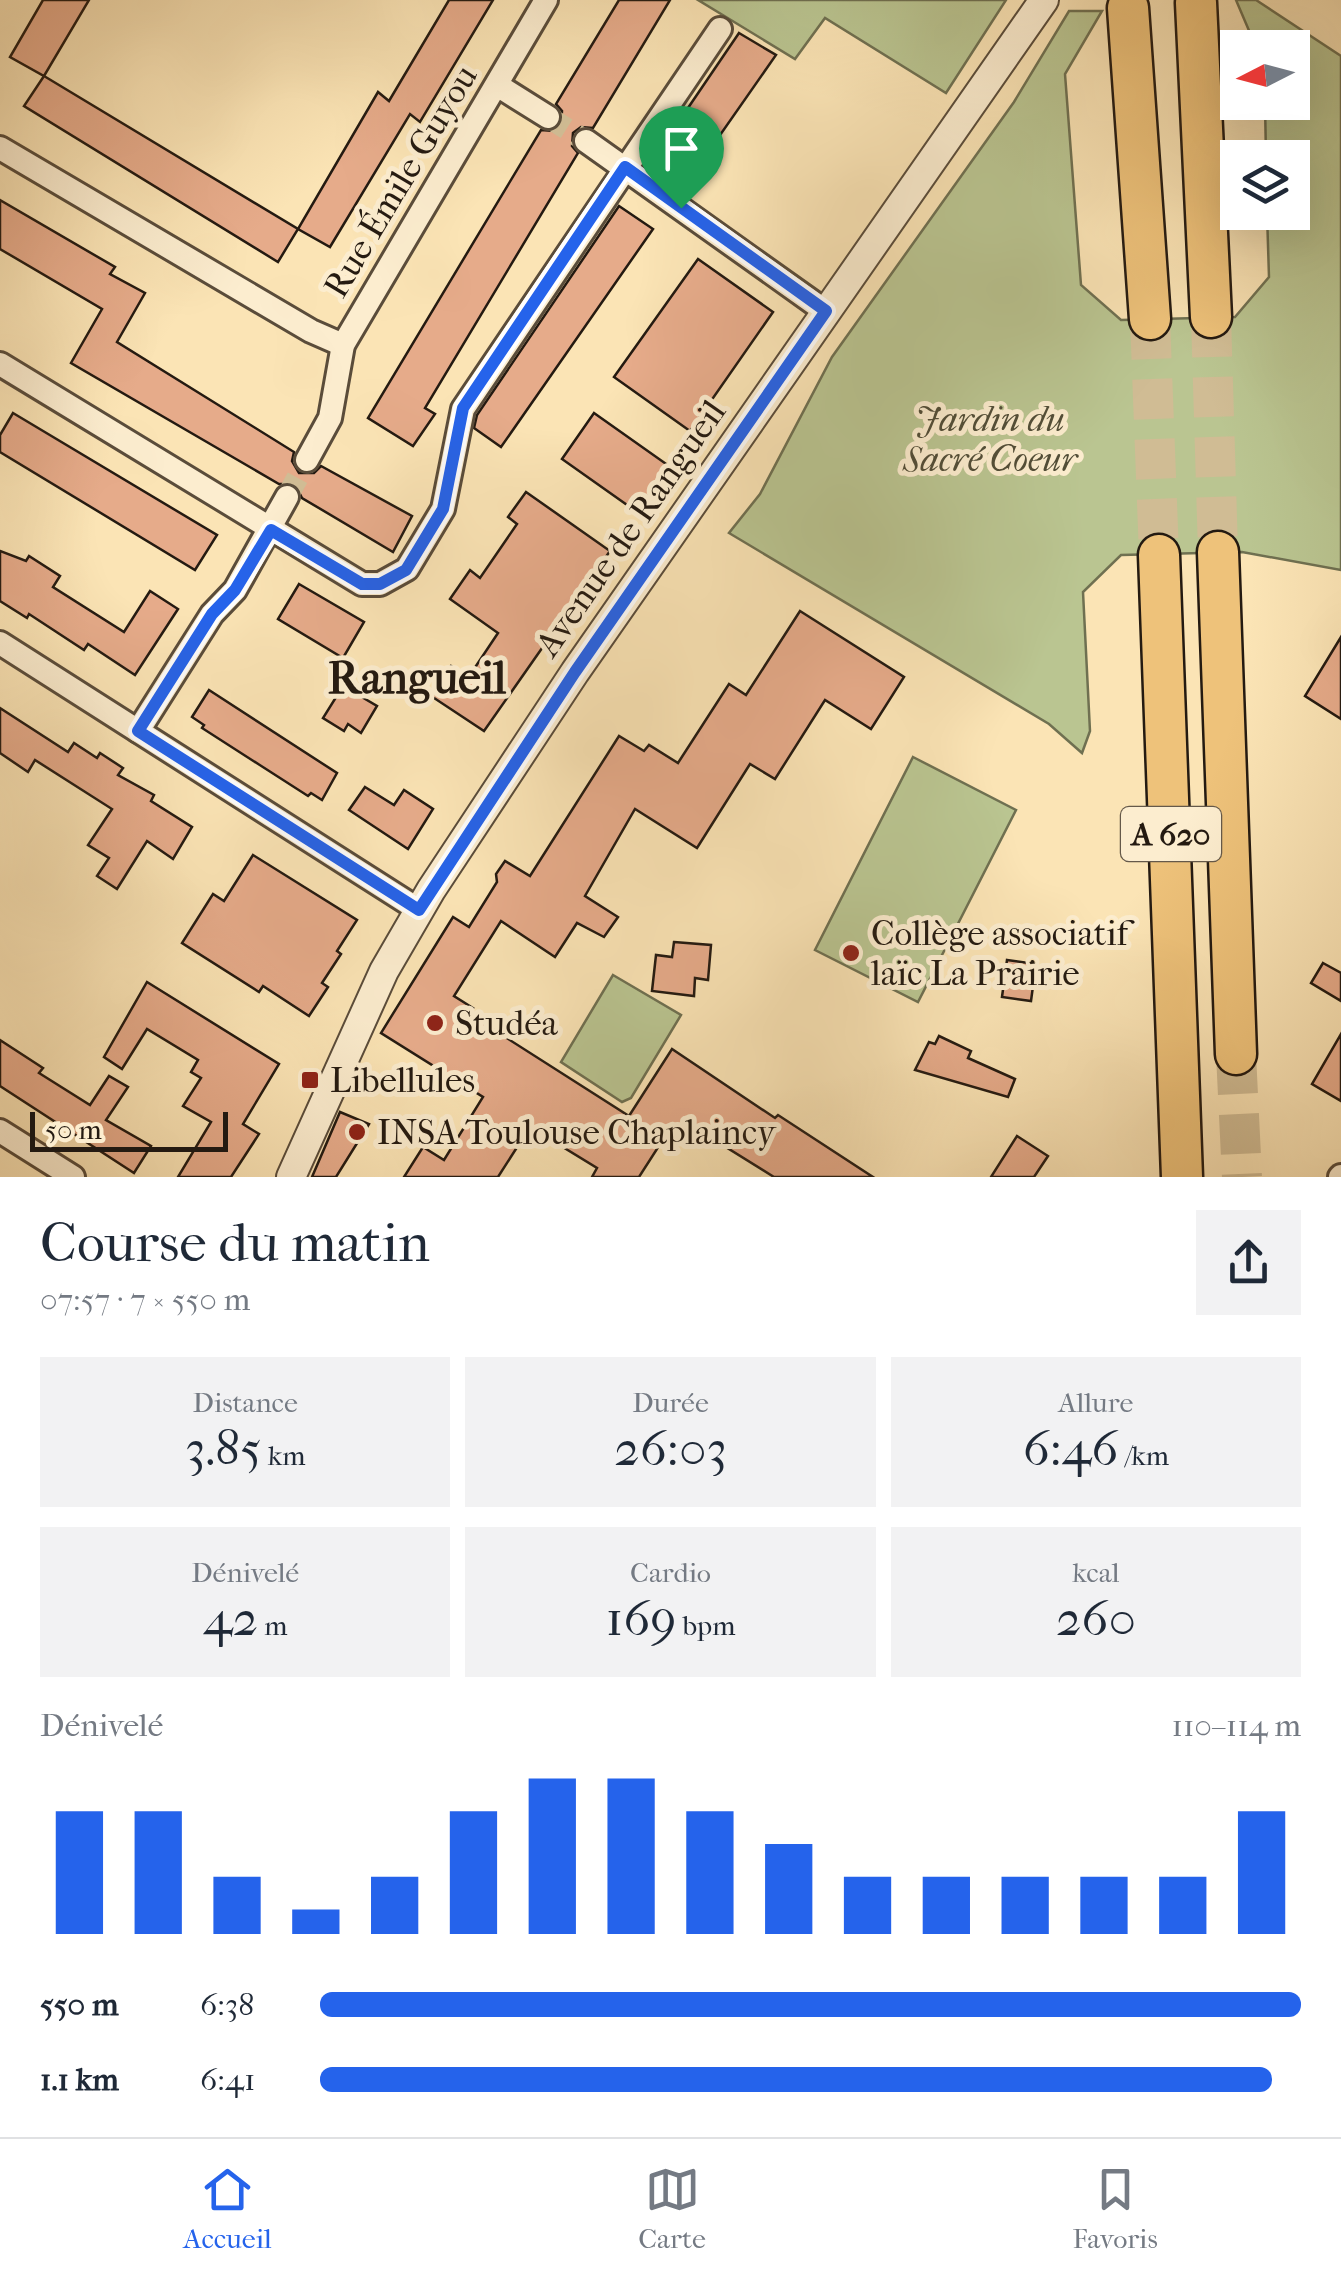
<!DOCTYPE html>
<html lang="fr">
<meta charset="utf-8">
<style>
:root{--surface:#fff;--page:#f2f2f3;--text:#1f2937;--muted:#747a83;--line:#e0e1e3;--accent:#2563eb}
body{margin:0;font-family:"IM FELL French Canon",serif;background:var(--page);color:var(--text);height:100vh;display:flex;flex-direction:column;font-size:38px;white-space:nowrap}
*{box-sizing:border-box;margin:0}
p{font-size:32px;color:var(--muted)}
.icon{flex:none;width:55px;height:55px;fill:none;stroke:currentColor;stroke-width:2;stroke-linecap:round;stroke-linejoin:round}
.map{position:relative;height:1177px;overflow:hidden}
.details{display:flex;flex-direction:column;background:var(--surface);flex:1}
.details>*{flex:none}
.needle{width:65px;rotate:264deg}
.tools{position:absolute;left:1220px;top:30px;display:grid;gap:20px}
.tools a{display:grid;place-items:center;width:90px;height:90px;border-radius:0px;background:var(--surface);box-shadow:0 10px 40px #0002;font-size:50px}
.scale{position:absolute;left:30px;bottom:25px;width:198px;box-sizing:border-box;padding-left:10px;border:5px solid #241a11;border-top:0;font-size:28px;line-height:35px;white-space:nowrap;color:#241a11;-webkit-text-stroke:8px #fcedcf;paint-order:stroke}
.pin{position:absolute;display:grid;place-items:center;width:85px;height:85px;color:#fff;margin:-102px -42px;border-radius:50% 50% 50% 0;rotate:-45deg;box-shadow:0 0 10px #0007}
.pin .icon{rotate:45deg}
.round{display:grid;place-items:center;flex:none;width:105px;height:105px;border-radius:0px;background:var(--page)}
.overview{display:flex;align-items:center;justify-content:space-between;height:170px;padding:0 40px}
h1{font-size:55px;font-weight:600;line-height:75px}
.stats{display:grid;grid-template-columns:repeat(3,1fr);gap:15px;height:170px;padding:10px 40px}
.stats div{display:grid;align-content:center;border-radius:0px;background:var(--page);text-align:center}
.stats b{font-size:50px;font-weight:600}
.stats small{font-size:28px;font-weight:400}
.stats p{font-size:28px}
.chart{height:280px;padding:20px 40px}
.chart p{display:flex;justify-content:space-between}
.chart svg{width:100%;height:180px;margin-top:10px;stroke:var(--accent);stroke-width:6}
ul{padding:0 40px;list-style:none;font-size:32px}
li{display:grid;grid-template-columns:160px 120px 1fr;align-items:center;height:75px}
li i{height:25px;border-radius:12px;background:var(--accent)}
.tabs{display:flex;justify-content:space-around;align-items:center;height:140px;border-top:2px solid var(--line);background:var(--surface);font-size:28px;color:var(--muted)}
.tabs a{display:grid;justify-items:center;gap:5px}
.tabs .selected{color:var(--accent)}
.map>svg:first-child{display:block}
.green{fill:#bac591;stroke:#6f7051;stroke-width:2.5}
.building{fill:#e6ab8a;stroke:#241a11;stroke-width:2.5}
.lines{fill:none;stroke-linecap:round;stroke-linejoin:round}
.minor-tunnel{stroke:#d0bc94;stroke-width:22;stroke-dasharray:22 11;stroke-linecap:butt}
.motorway-tunnel{stroke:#d0bc94;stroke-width:40;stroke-dasharray:40 20;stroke-linecap:butt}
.minor-casing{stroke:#5a4c3a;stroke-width:28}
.tertiary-casing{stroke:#5a4c3a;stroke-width:32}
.motorway-casing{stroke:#241a11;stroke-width:45}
.minor{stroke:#fcedcf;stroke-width:22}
.tertiary{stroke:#fcedcf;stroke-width:28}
.motorway{stroke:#eec27a;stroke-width:40}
.route-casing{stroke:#fff;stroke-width:20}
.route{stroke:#2563eb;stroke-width:12}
.poi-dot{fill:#8f2418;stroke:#fcedcf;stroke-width:4}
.labels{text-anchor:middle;stroke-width:10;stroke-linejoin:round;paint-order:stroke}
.shield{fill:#fcedcf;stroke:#65594a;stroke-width:2.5}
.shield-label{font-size:32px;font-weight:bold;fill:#241a11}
.street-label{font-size:35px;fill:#241a11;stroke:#fcedcf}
.park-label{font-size:35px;font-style:italic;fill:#514d37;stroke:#fcedcf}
.poi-label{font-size:35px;fill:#241a11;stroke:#fcedcf;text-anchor:start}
.district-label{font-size:45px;font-weight:bold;fill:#241a11;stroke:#fcedcf}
</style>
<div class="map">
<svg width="1341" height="1177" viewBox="0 0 1341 1177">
<rect width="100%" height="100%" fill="#fbe4b5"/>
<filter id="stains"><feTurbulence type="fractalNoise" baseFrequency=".002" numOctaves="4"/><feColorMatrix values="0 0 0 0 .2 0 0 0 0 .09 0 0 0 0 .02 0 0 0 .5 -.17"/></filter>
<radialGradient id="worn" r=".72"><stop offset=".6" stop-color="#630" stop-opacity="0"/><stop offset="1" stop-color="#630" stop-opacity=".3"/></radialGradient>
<g class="green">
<path d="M 698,0 L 1006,0 L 946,93 L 825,18 L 795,59 Z"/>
<path d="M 1236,0 L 1256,0 L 1341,56 L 1341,570 L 1242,552 L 1121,555 L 1083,592 L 1090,731 L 1082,753 L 1049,724 L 729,533 L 760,494 L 832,357 L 1014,102 L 1069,11 L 1102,11 L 1065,74 L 1081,285 L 1121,320 L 1235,317 L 1269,277 L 1267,213 L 1292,212 L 1292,158 L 1266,157 L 1265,103 L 1292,102 L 1292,48 L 1256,47 Z"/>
<path d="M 913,757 L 1016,810 L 918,1002 L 815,950 Z"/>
<path d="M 613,975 L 681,1015 L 631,1098 L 622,1102 L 561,1062 Z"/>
</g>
<g class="building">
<path d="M 43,0 L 89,0 L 44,76 L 10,57 Z"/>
<path d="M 449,0 L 493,0 L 420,122 L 410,114 L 330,247 L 298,229 L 378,92 L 389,101 Z"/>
<path d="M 619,0 L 670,0 L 593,128 L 581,127 L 573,133 L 572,146 L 578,153 L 425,408 L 435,414 L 413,446 L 368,418 L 541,130 L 554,131 L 561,124 L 562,111 L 556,104 Z"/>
<path d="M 739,33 L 776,55 L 690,178 L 656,155 Z"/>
<path d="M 44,76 L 298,229 L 278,262 L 24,106 Z"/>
<path d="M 0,200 L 115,267 L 110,274 L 145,293 L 117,342 L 294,452 L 292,461 L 299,473 L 314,473 L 321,466 L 412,516 L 393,552 L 302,498 L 295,484 L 279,484 L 71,363 L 102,309 L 0,249 Z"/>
<path d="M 619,206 L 653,229 L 501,447 L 474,428 L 477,415 Z"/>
<path d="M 698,259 L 773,312 L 690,431 L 614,377 Z"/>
<path d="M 13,413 L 217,535 L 195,570 L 0,452 L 0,435 Z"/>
<path d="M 594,413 L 669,466 L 637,512 L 562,459 Z"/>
<path d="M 526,492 L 610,551 L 484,731 L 431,696 L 451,666 L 468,678 L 498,633 L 450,599 L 470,570 L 480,578 L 517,524 L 508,517 Z"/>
<path d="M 0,551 L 26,561 L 29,556 L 60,576 L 53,587 L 124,632 L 150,591 L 178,609 L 135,675 L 88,644 L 84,650 L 29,614 L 27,618 L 0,601 Z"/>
<path d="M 299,584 L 364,622 L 343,658 L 278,619 Z"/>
<path d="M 800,611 L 904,677 L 871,729 L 825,700 L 775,779 L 750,764 L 697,848 L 635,809 L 585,896 L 618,917 L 604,937 L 577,923 L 555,957 L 501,921 L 454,996 L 473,1008 L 469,1014 L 629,1116 L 672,1049 L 775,1118 L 778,1115 L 873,1177 L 774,1177 L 687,1123 L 682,1130 L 673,1124 L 639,1177 L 592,1177 L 597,1168 L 530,1127 L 498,1177 L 404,1177 L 423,1147 L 444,1160 L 483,1097 L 381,1033 L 453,917 L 469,927 L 497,882 L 496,874 L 505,861 L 530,876 L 619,736 L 644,751 L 649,745 L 678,763 L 729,684 L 746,695 Z"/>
<path d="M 1341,637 L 1341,719 L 1305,696 Z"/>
<path d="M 343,686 L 377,706 L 361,733 L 348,724 L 344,731 L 323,718 Z"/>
<path d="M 209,690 L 337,773 L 322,800 L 311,793 L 308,796 L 202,728 L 204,725 L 192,717 Z"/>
<path d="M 0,708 L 68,752 L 74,743 L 97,758 L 100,753 L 123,768 L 118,775 L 154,795 L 151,801 L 192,827 L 173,859 L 147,841 L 117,889 L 97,876 L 109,858 L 88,845 L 112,809 L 35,760 L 28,772 L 0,753 Z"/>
<path d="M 365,787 L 394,805 L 404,790 L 433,809 L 408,849 L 349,810 Z"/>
<path d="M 253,855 L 357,920 L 337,951 L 341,954 L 322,983 L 328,987 L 309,1016 L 263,986 L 259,992 L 182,943 L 213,894 L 224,901 Z"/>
<path d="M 674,942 L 711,945 L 708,980 L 695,978 L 694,996 L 652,991 L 656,955 L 672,957 Z"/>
<path d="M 1007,960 L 1036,964 L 1031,1001 L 1002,997 Z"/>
<path d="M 1323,963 L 1341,973 L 1341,1001 L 1311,983 Z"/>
<path d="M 147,982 L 279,1064 L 243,1124 L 259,1134 L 231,1177 L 178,1177 L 211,1122 L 183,1106 L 201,1078 L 191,1072 L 198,1060 L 147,1029 L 122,1069 L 104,1057 Z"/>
<path d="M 1341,1034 L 1341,1101 L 1312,1084 Z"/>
<path d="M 939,1036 L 971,1051 L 968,1058 L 1015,1079 L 1008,1097 L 915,1070 L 929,1042 L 935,1044 Z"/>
<path d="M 0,1040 L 43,1068 L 39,1073 L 90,1105 L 109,1076 L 128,1087 L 106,1120 L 151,1146 L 134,1173 L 0,1086 Z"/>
<path d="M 340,1112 L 369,1124 L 336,1177 L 312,1177 Z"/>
<path d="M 1017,1136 L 1048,1156 L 1034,1177 L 991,1177 Z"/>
</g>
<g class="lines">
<g class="minor-tunnel">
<path d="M 548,117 L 586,141"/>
<path d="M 287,497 L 307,460"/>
</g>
<g class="motorway-tunnel">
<path d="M 1211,317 L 1218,552"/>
<path d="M 1150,319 L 1159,555"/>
<path d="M 1236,1054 L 1242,1177"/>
</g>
<defs>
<g id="minor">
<path d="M 497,85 L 548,117"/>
<path d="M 586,141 L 825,311"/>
<path d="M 0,148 L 311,331 L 343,345"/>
<path d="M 0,364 L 362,584 L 380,584 L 407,569 L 443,509 L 463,409 L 720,29"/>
<path d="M 307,460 L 330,418 L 343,345 L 546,0"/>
<path d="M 0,643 L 419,910"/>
<path d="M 138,731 L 212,614 L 235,590 L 287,497"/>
<path d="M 0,1131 L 73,1177"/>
<path d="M 1340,1177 L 1341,1176"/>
</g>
<path id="tertiary" d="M 291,1177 L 384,971 L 431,890 L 575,672 L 1044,0"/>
<g id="motorway">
<path d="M 1196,3 L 1211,317"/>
<path d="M 1128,8 L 1150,319"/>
<path d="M 1218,552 L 1236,1054"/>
<path d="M 1159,555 L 1182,1177"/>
</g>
</defs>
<use href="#minor" class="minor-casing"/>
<use href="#tertiary" class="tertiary-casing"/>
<use href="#motorway" class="motorway-casing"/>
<use href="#minor" class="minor"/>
<use href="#tertiary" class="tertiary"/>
<use href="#motorway" class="motorway"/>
</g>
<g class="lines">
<defs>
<path id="route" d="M 625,167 L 826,311 L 575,672 L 419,910 L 138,731 L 212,614 L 235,590 L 271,530 L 362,584 L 380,584 L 406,570 L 443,509 L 463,408 Z"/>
</defs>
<use href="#route" class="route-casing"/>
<use href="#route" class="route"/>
</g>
<g class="poi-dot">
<circle cx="851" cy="953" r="10"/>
<circle cx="435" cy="1023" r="10"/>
<rect x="300" y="1070" width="20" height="20" rx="5"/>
<circle cx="357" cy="1132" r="10"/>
</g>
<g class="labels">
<rect class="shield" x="1121" y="807" width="100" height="54" rx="8"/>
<g class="shield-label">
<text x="1171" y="845">A 620</text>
</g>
<g class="street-label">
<text transform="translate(400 181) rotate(-59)" y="12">Rue Émile Guyou</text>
<text transform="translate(630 528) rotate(-55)" y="12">Avenue de Rangueil</text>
</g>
<g class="park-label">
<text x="990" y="431">Jardin du<tspan x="990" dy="40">Sacré Coeur</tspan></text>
</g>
<g class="poi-label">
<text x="871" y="945">Collège associatif<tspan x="871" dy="40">laïc La Prairie</tspan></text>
<text x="455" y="1035">Studéa</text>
<text x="330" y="1092">Libellules</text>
<text x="377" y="1144">INSA Toulouse Chaplaincy</text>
</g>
<g class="district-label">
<text x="417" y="693">Rangueil</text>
</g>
</g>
<rect width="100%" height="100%" filter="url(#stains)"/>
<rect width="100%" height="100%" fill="url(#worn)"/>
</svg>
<div class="tools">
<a><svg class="needle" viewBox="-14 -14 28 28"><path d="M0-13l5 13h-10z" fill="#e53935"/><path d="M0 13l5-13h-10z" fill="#747a83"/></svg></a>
<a><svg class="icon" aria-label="layers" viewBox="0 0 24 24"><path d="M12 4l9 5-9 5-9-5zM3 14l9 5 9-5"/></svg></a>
</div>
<div class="scale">50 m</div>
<div class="pin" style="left:681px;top:208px;background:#1e9e55"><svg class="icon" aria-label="arrive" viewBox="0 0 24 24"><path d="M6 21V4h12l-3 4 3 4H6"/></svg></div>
</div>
<section class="details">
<div class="overview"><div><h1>Course du matin</h1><p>07:57 · 7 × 550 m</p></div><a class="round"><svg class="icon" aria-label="share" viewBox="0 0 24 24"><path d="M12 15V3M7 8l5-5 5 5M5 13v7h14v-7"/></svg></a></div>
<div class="stats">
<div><p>Distance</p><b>3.85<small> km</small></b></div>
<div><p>Durée</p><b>26:03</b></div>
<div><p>Allure</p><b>6:46<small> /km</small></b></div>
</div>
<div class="stats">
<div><p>Dénivelé</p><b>42<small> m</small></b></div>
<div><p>Cardio</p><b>169<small> bpm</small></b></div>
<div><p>kcal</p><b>260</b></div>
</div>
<div class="chart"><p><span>Dénivelé</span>110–114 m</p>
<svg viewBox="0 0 160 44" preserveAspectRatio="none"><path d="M5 44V14M15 44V14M25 44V30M35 44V38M45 44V30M55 44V14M65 44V6M75 44V6M85 44V14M95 44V22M105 44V30M115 44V30M125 44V30M135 44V30M145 44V30M155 44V14"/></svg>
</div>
<ul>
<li><b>550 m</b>6:38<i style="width:100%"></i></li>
<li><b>1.1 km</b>6:41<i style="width:97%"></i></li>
</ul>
</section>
<nav class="tabs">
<a class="selected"><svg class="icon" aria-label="home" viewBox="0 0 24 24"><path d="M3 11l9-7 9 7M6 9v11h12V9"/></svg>Accueil</a>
<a><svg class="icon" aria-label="map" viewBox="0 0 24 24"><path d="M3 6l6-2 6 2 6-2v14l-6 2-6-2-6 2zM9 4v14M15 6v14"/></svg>Carte</a>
<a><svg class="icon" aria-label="saved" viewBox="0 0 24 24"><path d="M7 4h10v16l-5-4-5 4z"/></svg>Favoris</a>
</nav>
